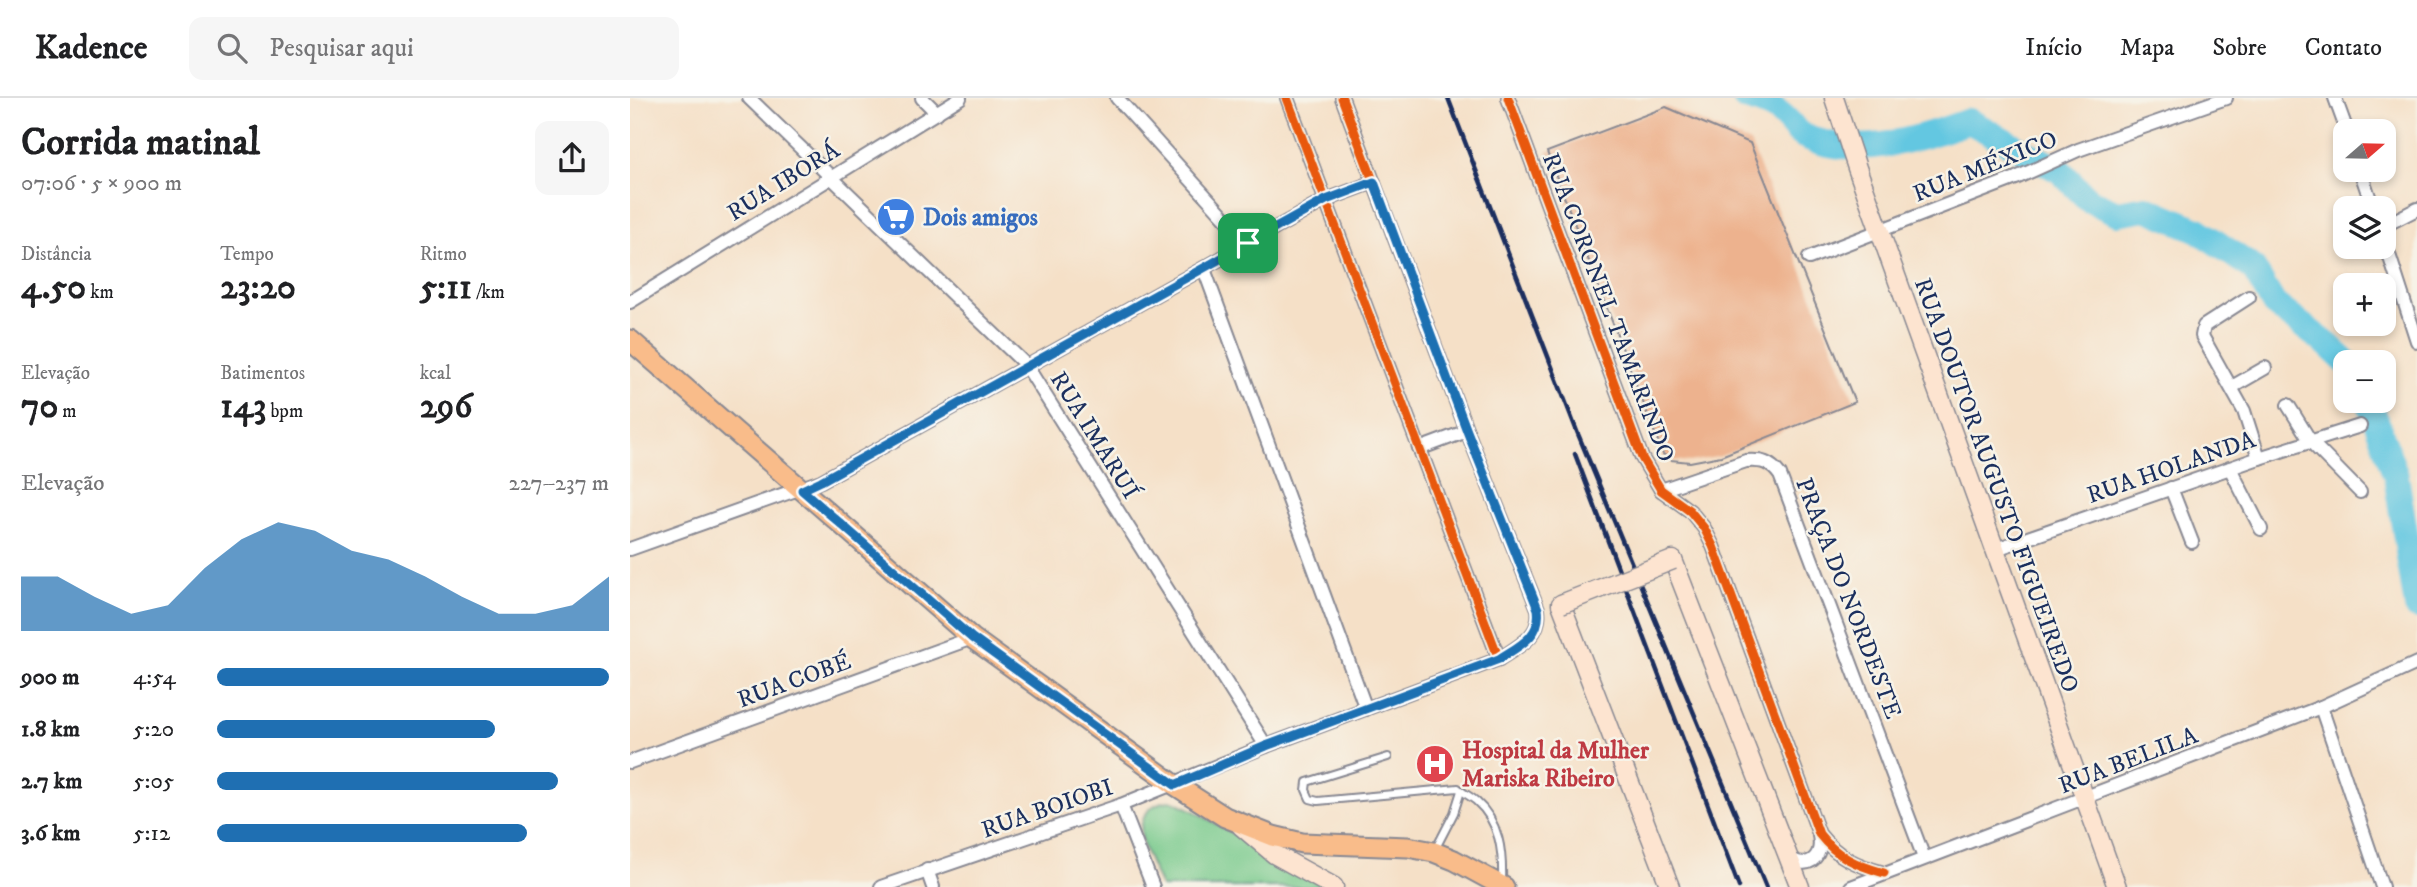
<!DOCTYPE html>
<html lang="pt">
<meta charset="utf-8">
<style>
:root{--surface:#fff;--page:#f6f6f6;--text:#202124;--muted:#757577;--line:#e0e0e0;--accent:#1f6fb2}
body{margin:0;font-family:"IM FELL DW Pica",serif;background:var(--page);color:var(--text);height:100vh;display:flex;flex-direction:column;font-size:26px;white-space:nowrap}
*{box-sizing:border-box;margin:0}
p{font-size:23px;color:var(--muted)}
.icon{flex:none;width:38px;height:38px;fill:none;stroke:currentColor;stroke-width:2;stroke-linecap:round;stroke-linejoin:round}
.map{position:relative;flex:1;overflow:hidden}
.drawer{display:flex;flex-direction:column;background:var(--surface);width:630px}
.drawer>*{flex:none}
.needle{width:46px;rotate:70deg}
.controls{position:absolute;left:1703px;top:21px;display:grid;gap:14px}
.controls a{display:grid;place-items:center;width:63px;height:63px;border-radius:14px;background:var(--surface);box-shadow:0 4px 10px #0003;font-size:35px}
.pin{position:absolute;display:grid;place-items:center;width:60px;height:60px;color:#fff;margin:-30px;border-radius:14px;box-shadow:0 4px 10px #0006}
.round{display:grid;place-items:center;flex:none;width:74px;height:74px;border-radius:14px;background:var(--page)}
.summary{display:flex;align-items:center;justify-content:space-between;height:119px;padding:0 21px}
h1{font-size:38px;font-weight:700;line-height:52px}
.metrics{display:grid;grid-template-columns:repeat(3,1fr);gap:10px;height:119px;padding:7px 21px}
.metrics div{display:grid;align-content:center}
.metrics b{font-size:35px;font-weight:700}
.metrics small{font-size:19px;font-weight:400}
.metrics p{font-size:19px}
.chart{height:196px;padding:14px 21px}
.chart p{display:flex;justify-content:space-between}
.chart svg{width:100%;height:126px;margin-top:7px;fill:var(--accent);opacity:.7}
ul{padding:0 21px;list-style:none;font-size:23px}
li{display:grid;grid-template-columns:112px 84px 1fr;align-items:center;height:52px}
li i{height:18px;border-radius:9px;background:var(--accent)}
header{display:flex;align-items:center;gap:42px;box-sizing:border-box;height:98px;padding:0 35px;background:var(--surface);border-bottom:2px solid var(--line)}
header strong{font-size:33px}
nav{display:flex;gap:38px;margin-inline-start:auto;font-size:24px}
.search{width:490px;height:63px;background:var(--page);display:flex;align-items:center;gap:18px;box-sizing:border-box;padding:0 24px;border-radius:14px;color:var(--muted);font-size:26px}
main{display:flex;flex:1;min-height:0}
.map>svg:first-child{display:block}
.green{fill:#77c98b;stroke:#497c74;stroke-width:2}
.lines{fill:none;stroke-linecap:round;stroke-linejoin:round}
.river{stroke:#63c7e1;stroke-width:26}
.building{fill:#edb28e}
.lane-casing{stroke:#888892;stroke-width:10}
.street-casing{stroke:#888892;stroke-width:16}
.secondary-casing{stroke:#888892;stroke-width:21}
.primary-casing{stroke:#888892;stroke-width:23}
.lane{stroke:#fff;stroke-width:6}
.street{stroke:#fff;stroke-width:12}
.secondary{stroke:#fde4d0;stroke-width:18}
.primary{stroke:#f9bc8a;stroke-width:19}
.rail{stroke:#1b2f5e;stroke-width:4.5}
.secondary-bridge-casing{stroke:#888892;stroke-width:21;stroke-linecap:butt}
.secondary-bridge{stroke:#fde4d0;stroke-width:18}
.cycleway-casing{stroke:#f7f3e8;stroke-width:13}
.cycleway{stroke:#e8590c;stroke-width:9}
.route-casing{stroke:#fff;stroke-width:14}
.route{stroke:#1f6fb2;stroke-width:9}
.labels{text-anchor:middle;stroke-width:5;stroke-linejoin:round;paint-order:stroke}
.street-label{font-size:24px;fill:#1b2f5e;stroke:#f7f3e8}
.shop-label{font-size:24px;font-weight:bold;fill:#366cbe;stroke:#f7f3e8;text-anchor:start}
.health-label{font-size:24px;font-weight:bold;fill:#be3a42;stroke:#f7f3e8;text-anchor:start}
</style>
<header>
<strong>Kadence</strong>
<div class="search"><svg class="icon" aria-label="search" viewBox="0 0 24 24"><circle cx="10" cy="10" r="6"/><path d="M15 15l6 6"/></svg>Pesquisar aqui</div>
<nav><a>Início</a><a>Mapa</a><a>Sobre</a><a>Contato</a></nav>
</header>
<main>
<section class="drawer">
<div class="summary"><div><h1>Corrida matinal</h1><p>07:06 · 5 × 900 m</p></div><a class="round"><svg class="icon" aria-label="share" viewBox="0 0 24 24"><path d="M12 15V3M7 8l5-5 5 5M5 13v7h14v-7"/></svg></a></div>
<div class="metrics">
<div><p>Distância</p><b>4.50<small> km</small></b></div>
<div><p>Tempo</p><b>23:20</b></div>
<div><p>Ritmo</p><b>5:11<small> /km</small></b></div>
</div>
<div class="metrics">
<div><p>Elevação</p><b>70<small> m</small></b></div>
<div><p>Batimentos</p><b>143<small> bpm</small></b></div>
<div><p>kcal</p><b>296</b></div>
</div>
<div class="chart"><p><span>Elevação</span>227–237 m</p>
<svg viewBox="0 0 160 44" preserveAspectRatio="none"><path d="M0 44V25L10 25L20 32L30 38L40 35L50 22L60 12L70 6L80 9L90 16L100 19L110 25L120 32L130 38L140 38L150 35L160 25V44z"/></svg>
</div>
<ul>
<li><b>900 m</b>4:54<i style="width:100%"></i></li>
<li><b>1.8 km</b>5:20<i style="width:71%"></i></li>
<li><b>2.7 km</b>5:05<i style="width:87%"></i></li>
<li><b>3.6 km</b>5:12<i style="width:79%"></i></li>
</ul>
</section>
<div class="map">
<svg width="1787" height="789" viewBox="0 0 1787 789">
<rect width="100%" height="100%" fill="#f7f3e8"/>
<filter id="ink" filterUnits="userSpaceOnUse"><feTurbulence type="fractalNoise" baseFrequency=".0143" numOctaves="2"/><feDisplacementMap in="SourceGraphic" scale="14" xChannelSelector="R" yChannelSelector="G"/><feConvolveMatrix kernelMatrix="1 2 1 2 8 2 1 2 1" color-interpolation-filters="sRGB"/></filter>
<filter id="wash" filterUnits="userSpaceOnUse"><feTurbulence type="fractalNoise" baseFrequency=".00686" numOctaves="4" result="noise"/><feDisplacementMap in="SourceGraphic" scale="28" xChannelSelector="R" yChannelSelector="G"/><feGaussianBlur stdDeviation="1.57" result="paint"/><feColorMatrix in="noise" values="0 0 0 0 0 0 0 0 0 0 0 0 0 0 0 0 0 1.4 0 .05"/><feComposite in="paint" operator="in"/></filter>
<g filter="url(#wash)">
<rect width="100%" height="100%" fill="#f5e0c7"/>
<path class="green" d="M 544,703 L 562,712 L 695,789 L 531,789 C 522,767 499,733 519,712 C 525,705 534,703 544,703 Z"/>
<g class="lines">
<g class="river">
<path d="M 1115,0 C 1131,5 1146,9 1157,22 C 1163,27 1165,34 1172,37 C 1224,62 1287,42 1339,23 L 1430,73 L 1459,102 L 1487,115 L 1516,110 L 1568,132 L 1623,170 L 1644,206 L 1698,247 L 1716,264"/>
<path d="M 1739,303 L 1766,378 L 1787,509"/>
</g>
</g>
<g id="blocks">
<path class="building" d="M 1036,9 L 1120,45 L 1225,304 L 1091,358 L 1060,364 L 1041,362 L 1033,356 L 917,54 Z"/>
</g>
</g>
<g filter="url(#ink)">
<use href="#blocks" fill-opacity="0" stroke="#888892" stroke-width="2"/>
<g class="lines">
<defs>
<g id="lane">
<path d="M 758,659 L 677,684 L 676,692 L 680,701 L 688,703 L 828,690 C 833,695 840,698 846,703 C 870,724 873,754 872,784"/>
<path d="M 805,752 L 824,715 L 831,693"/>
</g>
<g id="street">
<path d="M 119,0 L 396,267 L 636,648"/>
<path d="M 292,0 L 307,15"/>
<path d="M 487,0 L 618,145"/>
<path d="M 657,0 L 869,561 C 889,548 912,538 908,511 L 837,333 L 712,0"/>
<path d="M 878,0 L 1012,360 L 1031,392 L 1060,413 L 1074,430 L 1083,448 L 1189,736 C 1207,759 1226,767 1254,775"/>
<path d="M 1705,0 L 1717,33"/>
<path d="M 1730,72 L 1743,110"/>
<path d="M 1754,128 L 1787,111"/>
<path d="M 1754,141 L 1787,243"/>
<path d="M 1179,160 L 1386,80 L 1448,52 L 1596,0"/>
<path d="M 574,171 L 736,611"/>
<path d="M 1619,199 L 1574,228 L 1572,238 L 1614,313 L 1629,360"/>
<path d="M 0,204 L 330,0"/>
<path d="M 1602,289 L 1635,270"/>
<path d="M 1658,307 L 1681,344 L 1730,394"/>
<path d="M 789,351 L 837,333"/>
<path d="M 1600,370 L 1631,431"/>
<path d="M 1541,390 L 1562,444"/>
<path d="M 1031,392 L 1116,363 C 1132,362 1140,364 1150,377 L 1294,760"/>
<path d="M 0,451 L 191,383 L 696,102 L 744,84"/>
<path d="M 1366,451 L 1629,360 L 1730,328"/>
<path d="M 1691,609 L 1752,789"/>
<path d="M 0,664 L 342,540"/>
<path d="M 491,707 L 523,789"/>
<path d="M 1158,758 C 1167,767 1182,768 1188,755 C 1191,749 1190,743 1189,737"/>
<path d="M 297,772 L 303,789"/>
<path d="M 251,789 L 491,707 L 636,648 L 869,561"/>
<path d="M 1221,789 L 1691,609 L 1787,565"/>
</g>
<g id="secondary">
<path d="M 1204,0 L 1227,70 L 1487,789"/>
<path d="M 1043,462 L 1170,789"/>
<path d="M 931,506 L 1040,789"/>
<path d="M 611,728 L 644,756 L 704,789"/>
</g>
<path id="primary" d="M 0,242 L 342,540 L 545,687 L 595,719 L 643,738 L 672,745 L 778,749 L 804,754 L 824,762 L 874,789"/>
</defs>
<use href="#lane" class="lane-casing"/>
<use href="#street" class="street-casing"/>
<use href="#secondary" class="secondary-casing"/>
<use href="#primary" class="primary-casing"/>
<use href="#lane" class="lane"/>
<use href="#street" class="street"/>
<use href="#secondary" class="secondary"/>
<use href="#primary" class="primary"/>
<g class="rail">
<path d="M 818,0 L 948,336 L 1136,789"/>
<path d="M 945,356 L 1109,789"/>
</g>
<defs>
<path id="secondary-bridge" d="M 931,506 L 1043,462"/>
</defs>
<use href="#secondary-bridge" class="secondary-bridge-casing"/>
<use href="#secondary-bridge" class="secondary-bridge"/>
<defs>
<g id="cycleway">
<path d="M 657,0 L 869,561 C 889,548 912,538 908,511 L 837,333 L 712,0"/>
<path d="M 878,0 L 1012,360 L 1031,392 L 1060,413 L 1074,430 L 1083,448 L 1189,736 C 1207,759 1226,767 1254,775"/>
</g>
</defs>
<use href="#cycleway" class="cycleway-casing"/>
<use href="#cycleway" class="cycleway"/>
</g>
</g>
<g class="lines" filter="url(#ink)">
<defs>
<path id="route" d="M 744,84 L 837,333 L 908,511 C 912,538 889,548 869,561 L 636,648 L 545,687 L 342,540 L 172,392 L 191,383 L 696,102 Z"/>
</defs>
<use href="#route" class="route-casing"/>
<use href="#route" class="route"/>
</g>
<defs>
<symbol id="supermarket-disc" viewBox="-11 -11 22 22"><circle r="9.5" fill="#3f7fe0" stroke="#f7f3e8"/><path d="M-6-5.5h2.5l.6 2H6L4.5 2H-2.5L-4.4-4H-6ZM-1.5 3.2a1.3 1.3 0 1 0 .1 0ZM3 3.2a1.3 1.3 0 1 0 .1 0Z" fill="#fff"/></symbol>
<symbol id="hospital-disc" viewBox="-11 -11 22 22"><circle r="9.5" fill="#e0444e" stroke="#f7f3e8"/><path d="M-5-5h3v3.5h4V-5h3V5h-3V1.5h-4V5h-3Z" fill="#fff"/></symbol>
</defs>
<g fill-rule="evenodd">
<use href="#supermarket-disc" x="244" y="97" width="44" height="44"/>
<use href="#hospital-disc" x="783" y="644" width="44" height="44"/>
</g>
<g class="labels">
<g class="street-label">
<text transform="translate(1355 68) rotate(-22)" y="8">RUA MÉXICO</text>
<text transform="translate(153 83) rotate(-32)" y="8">RUA IBORÁ</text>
<text transform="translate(979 209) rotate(69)" y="8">RUA CORONEL TAMARINDO</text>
<text transform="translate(465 337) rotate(58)" y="8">RUA IMARUÍ</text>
<text transform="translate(1541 369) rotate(-19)" y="8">RUA HOLANDA</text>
<text transform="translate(1367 387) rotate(70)" y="8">RUA DOUTOR AUGUSTO FIGUEIREDO</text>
<text transform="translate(1219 500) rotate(69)" y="8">PRAÇA DO NORDESTE</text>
<text transform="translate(164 582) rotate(-20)" y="8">RUA COBÉ</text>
<text transform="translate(1498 662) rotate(-21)" y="8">RUA BELILA</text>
<text transform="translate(417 710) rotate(-19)" y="8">RUA BOIOBI</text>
</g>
<g class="shop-label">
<text x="293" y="127">Dois amigos</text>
</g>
<g class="health-label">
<text x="832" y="660">Hospital da Mulher<tspan x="832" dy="28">Mariska Ribeiro</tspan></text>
</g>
</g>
</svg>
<div class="controls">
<a><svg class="needle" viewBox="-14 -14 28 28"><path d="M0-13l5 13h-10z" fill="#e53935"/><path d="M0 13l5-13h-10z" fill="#757577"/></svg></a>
<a><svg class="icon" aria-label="layers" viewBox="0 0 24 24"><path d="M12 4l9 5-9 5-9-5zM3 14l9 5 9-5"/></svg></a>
<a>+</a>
<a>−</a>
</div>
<div class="pin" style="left:618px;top:145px;background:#1e9e55"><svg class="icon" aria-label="arrive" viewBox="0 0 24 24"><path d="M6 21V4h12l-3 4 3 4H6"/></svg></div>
</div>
</main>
